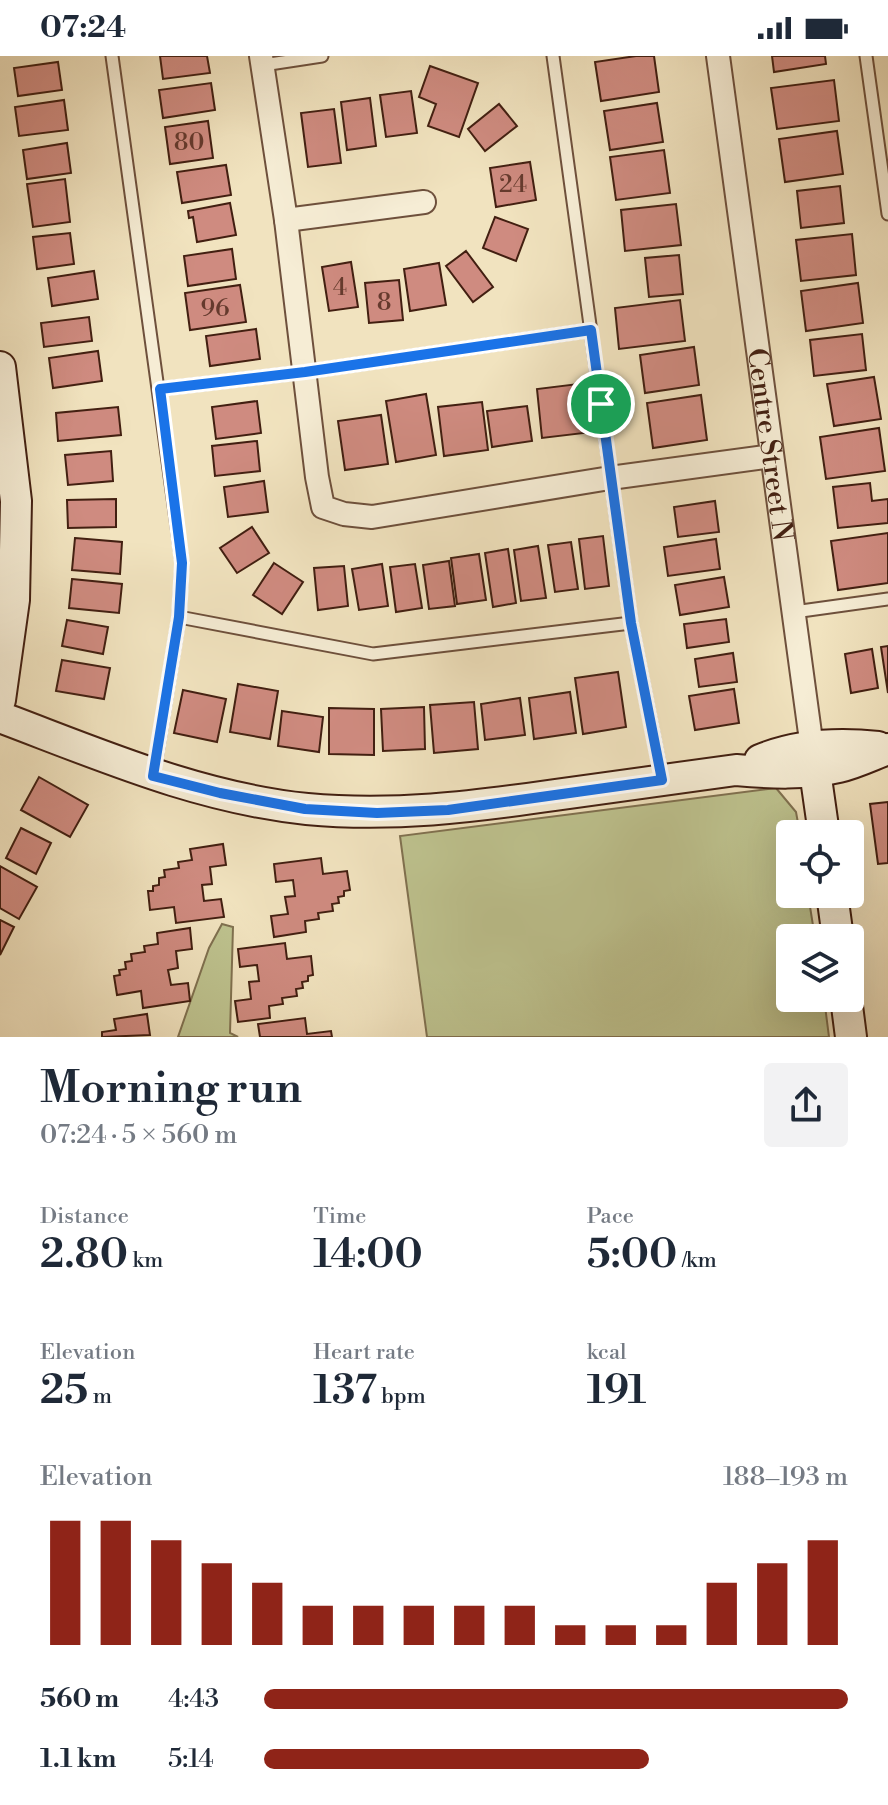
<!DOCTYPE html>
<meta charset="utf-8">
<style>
:root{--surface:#fff;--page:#f2f2f3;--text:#1f2937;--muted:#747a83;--accent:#8f2418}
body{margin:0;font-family:"Libre Bodoni",serif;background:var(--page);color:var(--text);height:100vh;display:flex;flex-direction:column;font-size:30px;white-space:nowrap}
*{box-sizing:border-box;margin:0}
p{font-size:26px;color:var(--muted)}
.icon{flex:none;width:44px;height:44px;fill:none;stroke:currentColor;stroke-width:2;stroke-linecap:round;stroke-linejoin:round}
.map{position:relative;height:981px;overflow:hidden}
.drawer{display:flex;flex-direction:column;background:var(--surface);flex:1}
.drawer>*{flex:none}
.buttons{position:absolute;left:776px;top:764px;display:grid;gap:16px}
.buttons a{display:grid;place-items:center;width:88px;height:88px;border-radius:8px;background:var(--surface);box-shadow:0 8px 32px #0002;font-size:40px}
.pin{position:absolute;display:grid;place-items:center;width:68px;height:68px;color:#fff;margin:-34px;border:4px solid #fff;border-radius:50%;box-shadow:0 2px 8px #0007}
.round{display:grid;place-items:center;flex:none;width:84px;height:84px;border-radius:8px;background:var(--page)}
.headline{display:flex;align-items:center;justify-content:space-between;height:136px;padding:0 40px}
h1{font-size:44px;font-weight:600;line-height:60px}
.figures{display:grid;grid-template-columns:repeat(3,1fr);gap:12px;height:136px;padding:8px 40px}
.figures div{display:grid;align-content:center}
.figures b{font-size:40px;font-weight:600}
.figures small{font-size:22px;font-weight:400}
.figures p{font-size:22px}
.chart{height:224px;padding:16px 40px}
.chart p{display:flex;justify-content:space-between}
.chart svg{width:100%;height:144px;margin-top:8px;stroke:var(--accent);stroke-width:6}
ul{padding:0 40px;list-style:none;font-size:26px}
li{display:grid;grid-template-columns:128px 96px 1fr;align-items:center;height:60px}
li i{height:20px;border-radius:10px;background:var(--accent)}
.status{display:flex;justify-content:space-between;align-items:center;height:56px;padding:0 40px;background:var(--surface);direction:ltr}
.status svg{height:22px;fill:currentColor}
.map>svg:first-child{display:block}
.green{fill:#bec38f;stroke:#807150;stroke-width:2}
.building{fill:#cf8b80;stroke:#421f11;stroke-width:2}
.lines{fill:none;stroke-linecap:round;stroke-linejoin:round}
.lane-casing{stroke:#6e503c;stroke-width:15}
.street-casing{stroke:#6e503c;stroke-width:26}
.secondary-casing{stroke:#421f11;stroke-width:34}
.lane{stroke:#f6edd5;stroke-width:11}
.street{stroke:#f6edd5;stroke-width:22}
.secondary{stroke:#f6edd5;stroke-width:30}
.route-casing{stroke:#fff;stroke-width:16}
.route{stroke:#1a73e8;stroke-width:10}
.labels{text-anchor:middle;stroke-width:6;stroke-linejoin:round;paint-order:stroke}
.number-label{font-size:24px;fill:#653a2d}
.street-label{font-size:28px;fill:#421f11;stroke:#f6edd5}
</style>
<div class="status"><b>07:24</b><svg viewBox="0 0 49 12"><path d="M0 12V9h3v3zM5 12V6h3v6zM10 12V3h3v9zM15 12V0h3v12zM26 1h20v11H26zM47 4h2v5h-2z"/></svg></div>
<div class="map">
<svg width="888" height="981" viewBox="0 0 888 981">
<rect width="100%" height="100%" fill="#f1e3bf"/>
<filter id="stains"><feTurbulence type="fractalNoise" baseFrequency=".0025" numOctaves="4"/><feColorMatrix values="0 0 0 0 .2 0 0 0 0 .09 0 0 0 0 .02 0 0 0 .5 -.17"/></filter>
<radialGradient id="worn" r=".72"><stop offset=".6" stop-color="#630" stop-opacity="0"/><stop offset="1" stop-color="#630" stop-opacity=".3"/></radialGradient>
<g class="green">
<path d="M 776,732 L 796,756 L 800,778 L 790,778 L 790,838 L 808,838 L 815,882 L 790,882 L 790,942 L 824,942 L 829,981 L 427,981 L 400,780 Z"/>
<path d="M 222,868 L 233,871 L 230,977 L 238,981 L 178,981 L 209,892 Z"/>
</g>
<g class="building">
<path d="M 160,0 L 207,0 L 210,17 L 163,23 Z"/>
<path d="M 636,0 L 654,0 L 659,36 L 601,45 L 595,6 Z"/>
<path d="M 772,0 L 825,0 L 826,8 L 774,16 Z"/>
<path d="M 58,6 L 62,34 L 18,40 L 14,12 Z"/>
<path d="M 430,10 L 478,27 L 459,81 L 428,70 L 436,48 L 419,41 Z"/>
<path d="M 834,24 L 839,65 L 777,73 L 771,32 Z"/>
<path d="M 211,27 L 215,54 L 163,62 L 159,34 Z"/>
<path d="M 411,35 L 417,77 L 386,81 L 380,39 Z"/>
<path d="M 370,42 L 376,90 L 347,94 L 341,46 Z"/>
<path d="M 64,44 L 68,74 L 19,80 L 15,51 Z"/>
<path d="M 657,47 L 663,86 L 610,94 L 604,55 Z"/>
<path d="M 499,48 L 517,70 L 485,95 L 468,73 Z"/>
<path d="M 334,53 L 341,107 L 308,111 L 301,57 Z"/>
<path d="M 208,65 L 213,102 L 170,108 L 165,71 Z"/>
<path d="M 837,75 L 843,118 L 785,126 L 779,83 Z"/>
<path d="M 67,87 L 71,117 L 27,123 L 23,94 Z"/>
<path d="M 664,94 L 670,137 L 616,144 L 610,101 Z"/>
<path d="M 530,106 L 536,144 L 496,151 L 490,112 Z"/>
<path d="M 226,109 L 231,139 L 182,147 L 177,116 Z"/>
<path d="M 65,123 L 70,166 L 33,171 L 27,128 Z"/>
<path d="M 840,130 L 844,167 L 801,172 L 797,135 Z"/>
<path d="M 230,147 L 236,179 L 197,186 L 193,161 L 189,162 L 188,155 Z"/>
<path d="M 676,148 L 681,189 L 625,195 L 621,154 Z"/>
<path d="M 495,161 L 528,173 L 516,205 L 483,192 Z"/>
<path d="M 70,177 L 74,208 L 37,213 L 33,181 Z"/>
<path d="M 852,178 L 856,219 L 801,225 L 796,184 Z"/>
<path d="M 232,193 L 236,223 L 188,230 L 184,200 Z"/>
<path d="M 466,195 L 493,231 L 473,246 L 446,210 Z"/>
<path d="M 679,199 L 683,238 L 649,241 L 645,202 Z"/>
<path d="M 351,206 L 358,251 L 329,255 L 322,211 Z"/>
<path d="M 439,207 L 446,249 L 410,255 L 404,213 Z"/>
<path d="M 94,215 L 98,243 L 52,250 L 48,222 Z"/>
<path d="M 399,224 L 403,264 L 369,267 L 365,227 Z"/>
<path d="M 858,227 L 863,267 L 806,275 L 801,235 Z"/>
<path d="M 240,229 L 246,266 L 190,274 L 185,237 Z"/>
<path d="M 680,244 L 685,285 L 619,293 L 615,252 Z"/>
<path d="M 89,261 L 92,285 L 44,291 L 41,267 Z"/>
<path d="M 256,273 L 260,303 L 210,310 L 206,280 Z"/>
<path d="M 862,278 L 866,314 L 814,320 L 810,284 Z"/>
<path d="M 694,291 L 699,329 L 645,337 L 640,299 Z"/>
<path d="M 98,295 L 102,325 L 53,332 L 49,302 Z"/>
<path d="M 874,321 L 881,363 L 834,370 L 827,328 Z"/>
<path d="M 578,328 L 584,377 L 542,382 L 537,333 Z"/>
<path d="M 426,338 L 436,399 L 396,406 L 386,345 Z"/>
<path d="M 701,339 L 707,384 L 653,392 L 647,347 Z"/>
<path d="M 257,345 L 261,377 L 216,383 L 212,351 Z"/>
<path d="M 482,346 L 488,394 L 444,400 L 438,351 Z"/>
<path d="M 527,350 L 532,385 L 492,391 L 487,355 Z"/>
<path d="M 118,351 L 121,379 L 58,385 L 56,357 Z"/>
<path d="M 381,359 L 388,408 L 345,414 L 338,365 Z"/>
<path d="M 879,372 L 885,415 L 826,423 L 820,381 Z"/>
<path d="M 257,385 L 260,415 L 215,420 L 212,390 Z"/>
<path d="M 111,395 L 113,425 L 68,429 L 65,399 Z"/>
<path d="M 264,425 L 268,456 L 228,461 L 224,431 Z"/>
<path d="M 870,427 L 872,445 L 888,443 L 888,467 L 838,472 L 833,431 Z"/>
<path d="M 116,443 L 116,471 L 68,472 L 67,444 Z"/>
<path d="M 715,445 L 719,476 L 678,481 L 674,451 Z"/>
<path d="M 252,471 L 269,497 L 237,517 L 220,492 Z"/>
<path d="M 888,477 L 888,527 L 838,534 L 831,485 Z"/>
<path d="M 603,480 L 609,530 L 585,533 L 579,483 Z"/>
<path d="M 75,482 L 122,486 L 120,518 L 72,514 Z"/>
<path d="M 716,483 L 720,513 L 668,520 L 664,491 Z"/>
<path d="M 571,486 L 578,533 L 555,536 L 548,489 Z"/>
<path d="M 538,490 L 546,542 L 521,545 L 514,494 Z"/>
<path d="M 508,493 L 516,547 L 493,551 L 485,497 Z"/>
<path d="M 479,498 L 486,544 L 457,548 L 451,502 Z"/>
<path d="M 449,505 L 455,550 L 429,553 L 423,509 Z"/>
<path d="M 274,507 L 303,526 L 282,558 L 253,539 Z"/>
<path d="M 382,508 L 388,550 L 359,554 L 352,513 Z"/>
<path d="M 415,508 L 422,552 L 396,556 L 390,511 Z"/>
<path d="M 344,510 L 348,550 L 318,554 L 314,512 Z"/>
<path d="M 724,521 L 729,551 L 680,559 L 675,529 Z"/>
<path d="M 72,523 L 122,528 L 119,557 L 69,552 Z"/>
<path d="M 726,563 L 729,586 L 687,592 L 684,568 Z"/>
<path d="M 67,564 L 108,571 L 103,598 L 62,590 Z"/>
<path d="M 888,590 L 888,637 L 881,591 Z"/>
<path d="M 872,593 L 878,632 L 851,637 L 845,598 Z"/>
<path d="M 733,597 L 737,626 L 699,631 L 695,603 Z"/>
<path d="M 62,604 L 110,612 L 104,643 L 56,635 Z"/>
<path d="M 618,616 L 626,671 L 583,678 L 575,622 Z"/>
<path d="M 238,628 L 278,635 L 270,683 L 230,676 Z"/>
<path d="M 734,633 L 739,667 L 695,674 L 689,640 Z"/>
<path d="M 183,634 L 226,643 L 217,686 L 174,677 Z"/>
<path d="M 570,636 L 576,677 L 534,683 L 529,642 Z"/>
<path d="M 520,642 L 525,679 L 485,684 L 481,648 Z"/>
<path d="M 474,646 L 478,693 L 434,697 L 430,649 Z"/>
<path d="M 424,651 L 425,693 L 383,695 L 381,653 Z"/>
<path d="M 329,652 L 374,653 L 374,699 L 329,698 Z"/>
<path d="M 282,655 L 323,661 L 319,696 L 278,690 Z"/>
<path d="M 39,721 L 88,749 L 70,781 L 21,754 Z"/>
<path d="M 888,746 L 888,807 L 878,808 L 870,748 Z"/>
<path d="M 21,772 L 51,787 L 36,818 L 6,802 Z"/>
<path d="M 223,788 L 226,809 L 210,811 L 212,828 L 202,829 L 204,845 L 221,843 L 224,861 L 176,867 L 174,851 L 150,854 L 148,835 L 153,835 L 153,830 L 159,829 L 159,822 L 165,821 L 164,814 L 179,812 L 178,806 L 192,804 L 190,793 Z"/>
<path d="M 321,802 L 323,818 L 347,815 L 350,834 L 344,835 L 344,840 L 338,841 L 339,847 L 332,848 L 333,855 L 318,857 L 319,863 L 305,865 L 306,876 L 274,881 L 271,860 L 288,858 L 285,841 L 295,840 L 293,824 L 276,826 L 274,808 Z"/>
<path d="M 0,810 L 37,831 L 19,863 L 0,852 Z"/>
<path d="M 0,864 L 14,871 L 0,899 Z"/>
<path d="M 190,872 L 192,893 L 176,895 L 178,912 L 168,914 L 171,929 L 188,927 L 190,945 L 143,952 L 141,935 L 117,939 L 114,920 L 120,919 L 119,914 L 126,913 L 125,906 L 132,905 L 131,898 L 145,896 L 144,890 L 158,888 L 157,877 Z"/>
<path d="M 285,887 L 287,903 L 311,900 L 313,919 L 308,920 L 308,925 L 302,926 L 303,932 L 296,933 L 297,940 L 282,942 L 283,948 L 269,950 L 270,962 L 238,966 L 235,945 L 251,943 L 249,926 L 259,925 L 257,909 L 240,911 L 238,893 Z"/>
<path d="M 147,958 L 150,979 L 102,981 L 102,976 L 116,974 L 114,963 Z"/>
<path d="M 305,962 L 307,978 L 331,975 L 332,981 L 260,981 L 258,968 Z"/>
</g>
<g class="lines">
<defs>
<g id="lane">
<path d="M 112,0 L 182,507 L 179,561 L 154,716"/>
<path d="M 553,0 L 631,567 L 662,723"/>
<path d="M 866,0 L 888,158"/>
<path d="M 263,9 L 322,0"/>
<path d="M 160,333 L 305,316 L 591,274"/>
<path d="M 794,556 L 888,543"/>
<path d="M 179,561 L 373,598 L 631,567"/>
</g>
<g id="street">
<path d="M 261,0 L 286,164 L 317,421 L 323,451 L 344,458 L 372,461 L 610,422 L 772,400"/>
<path id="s1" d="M 718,0 L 812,692"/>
<path d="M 286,164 L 424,146"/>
</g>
<g id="secondary">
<path d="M 0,311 L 16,445 L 14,544 L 0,644"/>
<path d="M 0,661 C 101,699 199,742 307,753 C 392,761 472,751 555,739 C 615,731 676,722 736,714 C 770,717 805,719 839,711 C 856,707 872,699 888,693"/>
<path d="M 812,694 L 824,778"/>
<path d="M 760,704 C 796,689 840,687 878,691"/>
<path d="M 832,838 L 838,882"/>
<path d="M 846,942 L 851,981"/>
</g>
</defs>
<use href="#lane" class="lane-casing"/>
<use href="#street" class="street-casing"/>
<use href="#secondary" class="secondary-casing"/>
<use href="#lane" class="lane"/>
<use href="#street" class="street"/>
<use href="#secondary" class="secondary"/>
</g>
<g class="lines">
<defs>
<path id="route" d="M 591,274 L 631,567 L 662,724 L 448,754 L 377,757 L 305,753 L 220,737 L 153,720 L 179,561 L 182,507 L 160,333 L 305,316 Z"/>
</defs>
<use href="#route" class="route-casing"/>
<use href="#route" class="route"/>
</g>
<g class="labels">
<g class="number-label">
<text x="189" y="94">80</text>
<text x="513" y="136">24</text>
<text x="340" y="239">4</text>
<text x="384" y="254">8</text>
<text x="215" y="260">96</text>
</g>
<g class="street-label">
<text dy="10" stroke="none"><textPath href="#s1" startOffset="392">Centre Street N</textPath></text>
</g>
</g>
<rect width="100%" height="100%" filter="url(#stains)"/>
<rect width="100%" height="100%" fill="url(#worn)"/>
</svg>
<div class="buttons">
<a><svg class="icon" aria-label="locate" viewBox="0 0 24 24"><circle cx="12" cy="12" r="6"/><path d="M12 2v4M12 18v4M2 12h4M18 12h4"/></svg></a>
<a><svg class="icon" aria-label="layers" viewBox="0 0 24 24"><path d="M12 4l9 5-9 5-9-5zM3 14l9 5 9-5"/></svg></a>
</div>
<div class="pin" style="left:601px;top:348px;background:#1e9e55"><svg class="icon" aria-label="arrive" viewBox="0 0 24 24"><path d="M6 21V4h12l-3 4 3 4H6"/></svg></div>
</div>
<section class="drawer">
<div class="headline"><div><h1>Morning run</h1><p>07:24 · 5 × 560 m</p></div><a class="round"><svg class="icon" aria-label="share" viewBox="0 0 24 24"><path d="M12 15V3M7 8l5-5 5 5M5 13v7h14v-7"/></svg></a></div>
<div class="figures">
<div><p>Distance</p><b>2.80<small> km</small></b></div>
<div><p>Time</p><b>14:00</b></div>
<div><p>Pace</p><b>5:00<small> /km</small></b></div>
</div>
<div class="figures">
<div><p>Elevation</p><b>25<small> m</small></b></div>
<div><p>Heart rate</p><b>137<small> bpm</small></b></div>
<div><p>kcal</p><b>191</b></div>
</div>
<div class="chart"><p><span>Elevation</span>188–193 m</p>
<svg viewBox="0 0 160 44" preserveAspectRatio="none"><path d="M5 44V6M15 44V6M25 44V12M35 44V19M45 44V25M55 44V32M65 44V32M75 44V32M85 44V32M95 44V32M105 44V38M115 44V38M125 44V38M135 44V25M145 44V19M155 44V12"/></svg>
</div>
<ul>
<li><b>560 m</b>4:43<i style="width:100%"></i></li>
<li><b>1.1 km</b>5:14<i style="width:66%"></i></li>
</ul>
</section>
